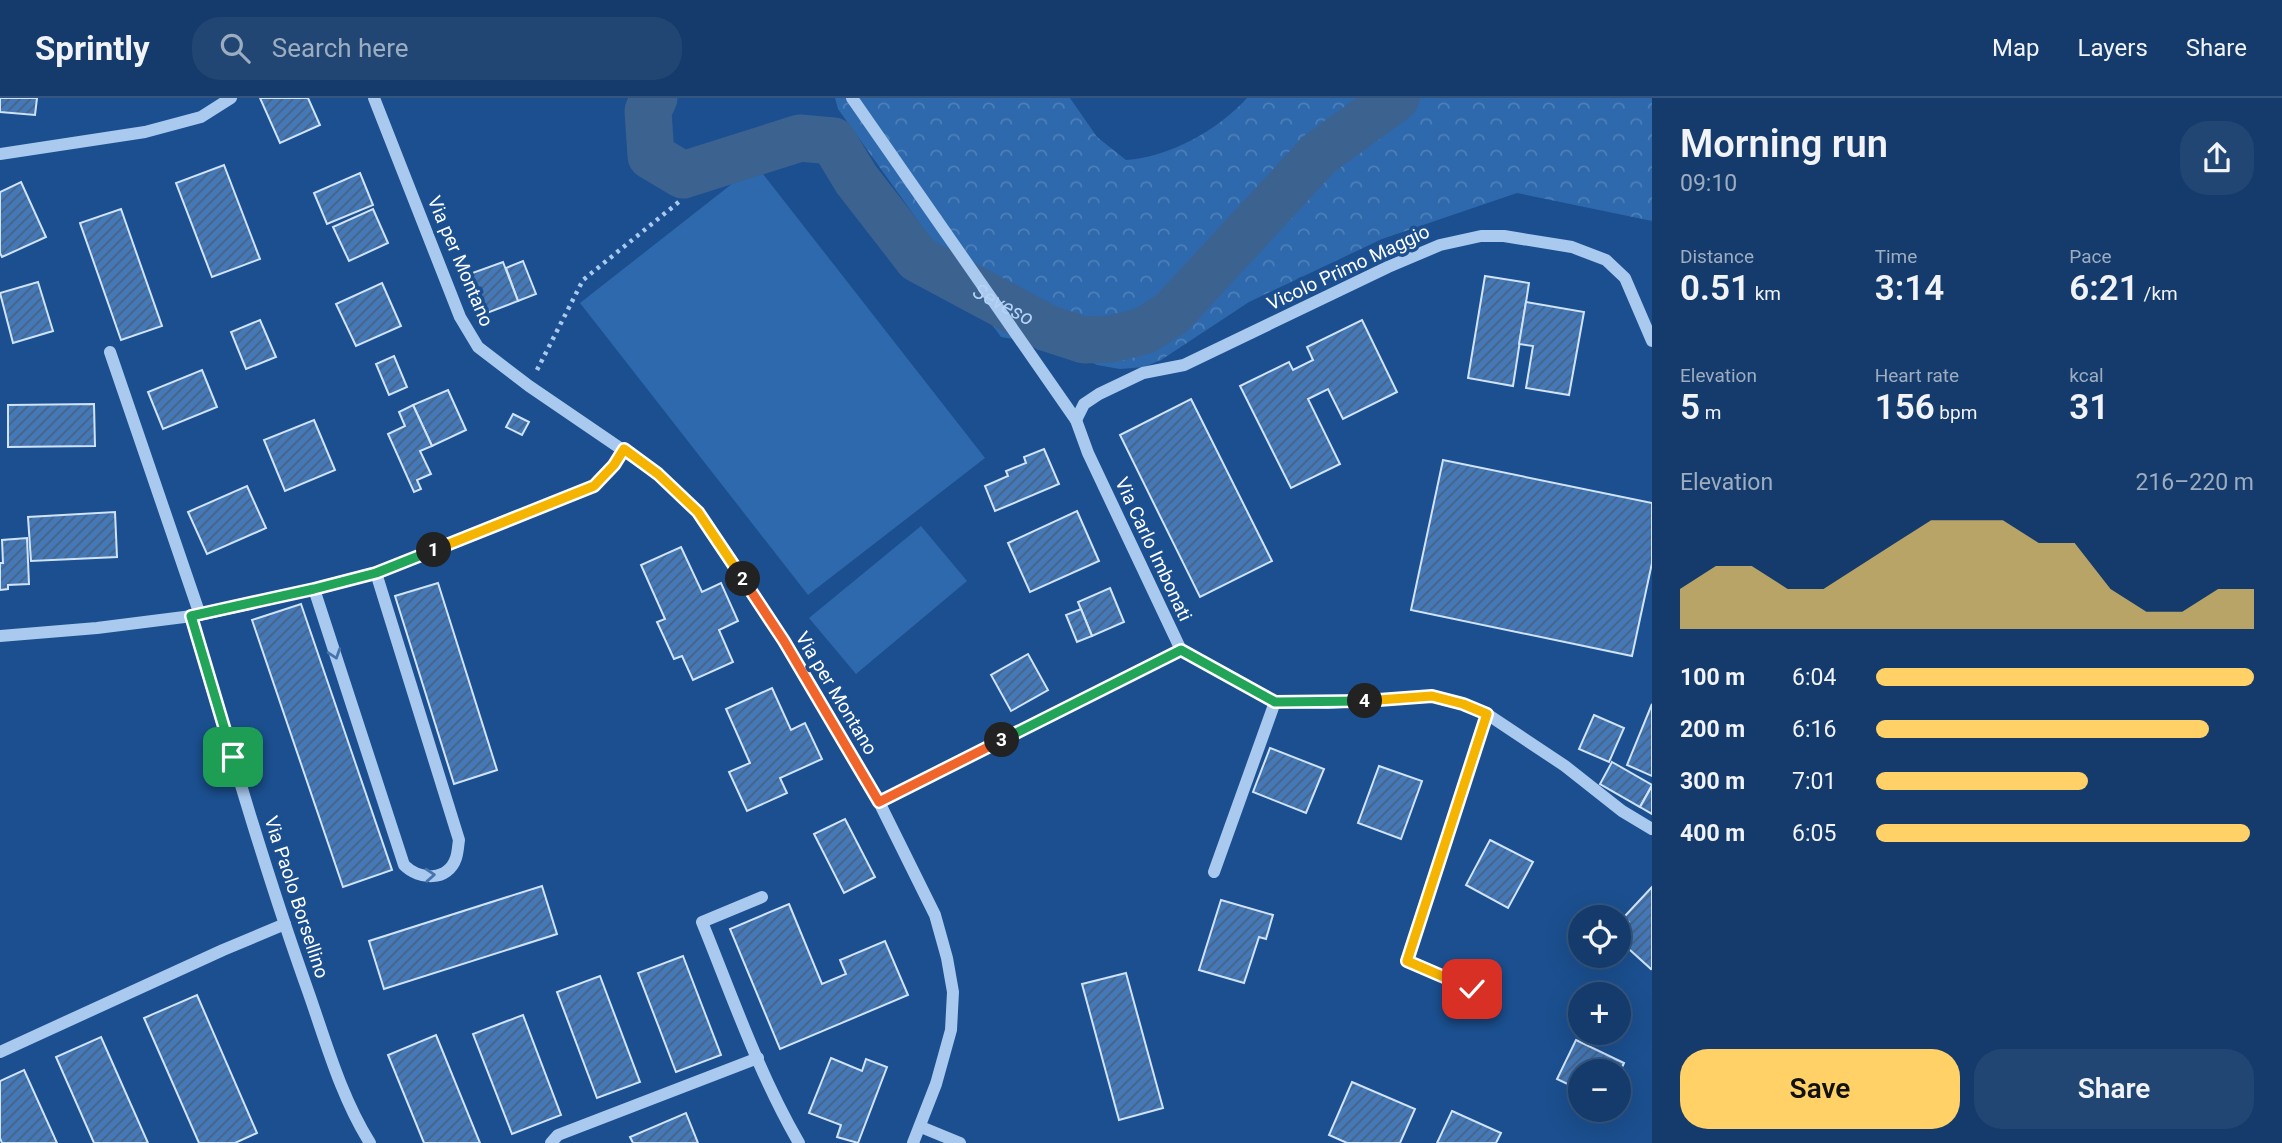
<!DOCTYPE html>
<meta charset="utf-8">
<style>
:root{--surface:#143b6b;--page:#214673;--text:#f1f3f6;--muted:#9dadc1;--line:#33557e;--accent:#ffd166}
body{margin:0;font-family:Roboto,sans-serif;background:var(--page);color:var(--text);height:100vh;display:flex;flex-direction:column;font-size:26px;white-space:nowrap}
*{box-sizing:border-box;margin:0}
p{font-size:23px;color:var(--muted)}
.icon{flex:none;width:38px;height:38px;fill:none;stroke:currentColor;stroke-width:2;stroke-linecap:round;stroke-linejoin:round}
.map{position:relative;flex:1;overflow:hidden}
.details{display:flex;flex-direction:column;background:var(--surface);width:630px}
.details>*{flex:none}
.tools{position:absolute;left:1568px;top:807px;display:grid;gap:14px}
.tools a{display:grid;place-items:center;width:63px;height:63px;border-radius:50%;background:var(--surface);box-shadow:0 7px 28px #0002,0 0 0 2px var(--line);font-size:35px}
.pin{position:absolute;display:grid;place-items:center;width:60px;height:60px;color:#fff;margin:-30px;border-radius:14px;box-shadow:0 4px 10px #0006}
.km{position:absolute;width:35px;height:35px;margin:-18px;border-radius:50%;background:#222;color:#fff;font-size:19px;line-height:35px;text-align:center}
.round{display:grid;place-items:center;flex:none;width:74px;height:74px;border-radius:28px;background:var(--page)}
.overview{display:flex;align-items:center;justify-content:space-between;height:119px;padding:0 28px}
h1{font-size:38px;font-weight:600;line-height:52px}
.stats{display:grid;grid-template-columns:repeat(3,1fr);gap:10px;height:119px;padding:7px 28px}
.stats div{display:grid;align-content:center}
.stats b{font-size:35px;font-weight:600}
.stats small{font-size:19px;font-weight:400}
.stats p{font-size:19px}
.chart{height:196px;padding:14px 28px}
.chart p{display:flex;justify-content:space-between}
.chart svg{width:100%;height:126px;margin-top:7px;fill:var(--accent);opacity:.7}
.cta{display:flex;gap:14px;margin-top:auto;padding:14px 28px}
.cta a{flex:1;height:80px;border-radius:28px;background:var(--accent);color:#111;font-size:28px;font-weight:600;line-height:80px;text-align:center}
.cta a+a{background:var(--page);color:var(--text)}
ul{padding:0 28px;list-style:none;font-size:23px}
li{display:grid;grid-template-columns:112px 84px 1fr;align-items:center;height:52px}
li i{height:18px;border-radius:9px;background:var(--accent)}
header{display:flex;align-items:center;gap:42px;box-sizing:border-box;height:98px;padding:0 35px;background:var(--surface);border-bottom:2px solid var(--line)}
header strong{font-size:33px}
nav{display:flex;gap:38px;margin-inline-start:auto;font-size:24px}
.search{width:490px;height:63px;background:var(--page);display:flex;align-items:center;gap:18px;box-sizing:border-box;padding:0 24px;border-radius:28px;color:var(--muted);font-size:26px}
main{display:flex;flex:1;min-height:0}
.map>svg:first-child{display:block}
.forest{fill:url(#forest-crowns)}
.park{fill:#2e69ad}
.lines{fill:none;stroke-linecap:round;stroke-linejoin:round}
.river{stroke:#3c6290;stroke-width:47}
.building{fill:url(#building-hatch);stroke:#cfe3fa;stroke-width:2}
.path{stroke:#a9c9ee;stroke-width:4.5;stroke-dasharray:3.5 5;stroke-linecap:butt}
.minor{stroke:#a9c9ee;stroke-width:12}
.oneway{stroke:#4674ac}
.split-1-casing{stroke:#fff;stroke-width:14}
.split-2-casing{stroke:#fff;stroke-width:14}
.split-3-casing{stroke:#fff;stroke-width:14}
.split-4-casing{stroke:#fff;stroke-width:14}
.split-5-casing{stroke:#fff;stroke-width:14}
.split-1{stroke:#22a559;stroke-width:9}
.split-2{stroke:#f5b400;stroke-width:9}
.split-3{stroke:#f0652b;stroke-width:9}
.split-4{stroke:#22a559;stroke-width:9}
.split-5{stroke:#f5b400;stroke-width:9}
.labels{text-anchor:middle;stroke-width:7;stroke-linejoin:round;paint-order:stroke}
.street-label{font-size:19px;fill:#fff;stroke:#1b4f8f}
.water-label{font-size:21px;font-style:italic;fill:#b5d3f5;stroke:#1b4f8f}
</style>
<header>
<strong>Sprintly</strong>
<div class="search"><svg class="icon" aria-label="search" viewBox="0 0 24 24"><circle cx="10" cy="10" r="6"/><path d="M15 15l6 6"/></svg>Search here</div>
<nav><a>Map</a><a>Layers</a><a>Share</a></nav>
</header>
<main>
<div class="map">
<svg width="1652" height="1045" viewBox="0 0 1652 1045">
<defs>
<pattern id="forest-crowns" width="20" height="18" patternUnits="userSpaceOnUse" patternTransform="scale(1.75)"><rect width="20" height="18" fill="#2e69ad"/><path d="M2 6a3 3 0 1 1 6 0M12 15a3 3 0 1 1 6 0" fill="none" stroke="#4d80b9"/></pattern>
<pattern id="building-hatch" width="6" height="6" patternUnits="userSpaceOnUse" patternTransform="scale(1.75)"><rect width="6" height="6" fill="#4478b7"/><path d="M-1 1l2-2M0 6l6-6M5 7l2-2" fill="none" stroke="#486282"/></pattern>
</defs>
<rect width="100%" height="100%" fill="#1b4f8f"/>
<path class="forest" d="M 835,0 L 1070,0 L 1097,39 L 1126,62 C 1170,59 1218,32 1247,0 L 1652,0 L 1652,123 L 1517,95 L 1382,141 L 1249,204 L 1161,262 L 1144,269 L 1120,271 L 1097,267 L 1058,248 L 1001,239 L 838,11 Z"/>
<g class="park">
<path d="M 756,67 L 985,360 L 808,497 L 580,205 Z"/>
<path d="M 921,428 L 967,483 L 856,576 L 809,520 Z"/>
</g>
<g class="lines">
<path class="river" id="s1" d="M 654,0 L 648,13 L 651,58 L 683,77 L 800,40 L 833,43 L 856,81 L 918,161 L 1047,230 L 1084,242 L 1111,241 L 1144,233 L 1172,215 L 1319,56 L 1396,0"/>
</g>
<g class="building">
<path d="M 0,0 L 37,0 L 35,17 L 0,14 Z"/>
<path d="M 260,0 L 308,0 L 320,27 L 280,45 Z"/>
<path d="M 224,67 L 260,161 L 212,179 L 176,85 Z"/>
<path d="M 360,75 L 373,107 L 327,126 L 314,95 Z"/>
<path d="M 21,84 L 46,139 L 2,159 L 0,155 L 0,94 Z"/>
<path d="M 121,111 L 162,228 L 121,242 L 80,125 Z"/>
<path d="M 373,111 L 388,145 L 349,163 L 333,129 Z"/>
<path d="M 523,163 L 536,196 L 518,203 L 506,170 Z"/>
<path d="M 503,164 L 518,203 L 479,218 L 464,178 Z"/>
<path d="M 1485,178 L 1529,185 L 1513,288 L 1468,280 Z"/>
<path d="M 38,184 L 53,233 L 13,245 L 0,195 Z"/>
<path d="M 382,185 L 401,228 L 356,248 L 336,206 Z"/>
<path d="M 1526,204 L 1584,214 L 1569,297 L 1526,290 L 1533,248 L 1519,246 Z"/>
<path d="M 260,222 L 276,259 L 246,271 L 231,234 Z"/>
<path d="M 1362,222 L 1397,294 L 1343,321 L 1328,291 L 1308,301 L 1340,366 L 1291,390 L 1240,288 L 1289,264 L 1293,272 L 1313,262 L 1307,249 Z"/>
<path d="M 394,258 L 407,289 L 389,297 L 376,266 Z"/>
<path d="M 202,272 L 217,309 L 163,331 L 148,294 Z"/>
<path d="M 448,292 L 466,332 L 432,348 L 413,307 Z"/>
<path d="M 1191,301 L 1272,463 L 1200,499 L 1120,337 Z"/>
<path d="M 94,306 L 95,348 L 8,349 L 8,307 Z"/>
<path d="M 413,307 L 432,348 L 420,353 L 431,376 L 417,382 L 421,391 L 414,394 L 388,336 L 405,328 L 399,314 Z"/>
<path d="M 513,316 L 529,324 L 522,337 L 506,329 Z"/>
<path d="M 314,322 L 335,372 L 285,393 L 264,342 Z"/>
<path d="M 1044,351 L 1059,386 L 995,413 L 985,388 L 1008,378 L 1006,373 L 1026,365 L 1024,359 Z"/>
<path d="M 1443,362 L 1652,405 L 1652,465 L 1632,558 L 1411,512 Z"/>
<path d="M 247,388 L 266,430 L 207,456 L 188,414 Z"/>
<path d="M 1077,413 L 1099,463 L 1030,494 L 1008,445 Z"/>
<path d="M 115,414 L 117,459 L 31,463 L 28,419 Z"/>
<path d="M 27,440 L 29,486 L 8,487 L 8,491 L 0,492 L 0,465 L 3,465 L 2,442 Z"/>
<path d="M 681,449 L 702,494 L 721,485 L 738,523 L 719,532 L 733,564 L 693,582 L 682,558 L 674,561 L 657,524 L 665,521 L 641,467 Z"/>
<path d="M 438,485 L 497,672 L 454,686 L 395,498 Z"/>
<path d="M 1110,490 L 1124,524 L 1092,538 L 1078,504 Z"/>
<path d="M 301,506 L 392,772 L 343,789 L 252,522 Z"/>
<path d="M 1081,511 L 1092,538 L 1077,544 L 1066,517 Z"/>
<path d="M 1028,556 L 1048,592 L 1011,613 L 991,577 Z"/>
<path d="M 772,590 L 791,632 L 805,625 L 822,661 L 780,680 L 787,695 L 747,713 L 729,674 L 750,665 L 726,611 Z"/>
<path d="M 1652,606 L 1652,678 L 1627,667 Z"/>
<path d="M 1594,617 L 1624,630 L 1609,664 L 1579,651 Z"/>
<path d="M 1270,650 L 1324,671 L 1306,715 L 1253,694 Z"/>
<path d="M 1612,664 L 1652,687 L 1640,709 L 1600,686 Z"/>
<path d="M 1379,668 L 1422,683 L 1401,741 L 1358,725 Z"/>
<path d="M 1652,688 L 1652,716 L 1640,709 Z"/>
<path d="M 845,721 L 875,779 L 844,795 L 814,736 Z"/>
<path d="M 1490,742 L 1533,764 L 1508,810 L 1466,787 Z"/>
<path d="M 542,788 L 557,836 L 384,891 L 369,843 Z"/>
<path d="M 1652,789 L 1652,870 L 1651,871 L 1619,842 L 1619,835 L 1629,824 L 1624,819 Z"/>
<path d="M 1221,802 L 1273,817 L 1266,841 L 1259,839 L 1244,885 L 1199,872 Z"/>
<path d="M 789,806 L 822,886 L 846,876 L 840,862 L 885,843 L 908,897 L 780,951 L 730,831 Z"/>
<path d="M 683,858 L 721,957 L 676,974 L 638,875 Z"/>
<path d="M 1126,875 L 1163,1010 L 1119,1022 L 1082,886 Z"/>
<path d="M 600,878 L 640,984 L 597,1000 L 557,894 Z"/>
<path d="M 197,897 L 257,1035 L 235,1045 L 199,1045 L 144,920 Z"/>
<path d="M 523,917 L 561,1017 L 512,1036 L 473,936 Z"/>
<path d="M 436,937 L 480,1045 L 424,1045 L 388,957 Z"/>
<path d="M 101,939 L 148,1045 L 94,1045 L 56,959 Z"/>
<path d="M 1576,942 L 1624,965 L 1619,976 L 1619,973 L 1580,973 L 1580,992 L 1557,981 Z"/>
<path d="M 831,960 L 862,973 L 866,961 L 887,969 L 858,1045 L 837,1039 L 841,1027 L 809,1015 Z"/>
<path d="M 24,972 L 57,1045 L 2,1045 L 0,1040 L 0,983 Z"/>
<path d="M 1352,984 L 1415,1011 L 1400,1045 L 1347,1045 L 1329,1037 Z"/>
<path d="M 1452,1013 L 1501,1035 L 1496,1045 L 1437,1045 Z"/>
<path d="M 686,1015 L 698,1045 L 633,1045 L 630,1039 Z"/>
</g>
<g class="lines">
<path class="path" d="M 537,272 L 583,182 L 680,103"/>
<g class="minor">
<path d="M 374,0 L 460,219 L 478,249 L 529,288 L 658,376 L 698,414 L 784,543 L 879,704 L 935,817 L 947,860 L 953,894 L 951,932 L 936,986 L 913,1045"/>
<path d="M 852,0 L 1076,322 L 1088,355 L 1181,552 L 1275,604 L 1328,605 L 1432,598 L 1463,606 L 1487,616 L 1565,668 L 1622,713 L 1652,731"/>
<path d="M 0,56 L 145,34 L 201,19 L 231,0"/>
<path d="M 110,254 L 200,517"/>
<path d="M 1076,322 L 1084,306 L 1099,296 L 1143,275 L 1184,267 L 1388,169 L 1440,147 L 1481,138 L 1504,138 L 1572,149 L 1606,162 L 1625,180 L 1652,243"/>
<path d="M 314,491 L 404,767 C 419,782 448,784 456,760 C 458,754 458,748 459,742 L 376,475"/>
<path d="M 191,518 C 228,644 264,770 308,893 C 326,944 341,999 370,1045"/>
<path d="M 0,538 L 97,530 L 200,517 L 314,491 L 376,475 L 594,388 L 614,367 L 623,351"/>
<path d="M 879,704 L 1181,552"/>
<path d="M 1214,774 L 1275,604"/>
<path d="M 762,799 L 702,824 C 732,898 759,976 799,1045"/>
<path d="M 1472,892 L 1407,863 L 1487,616"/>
<path d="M 0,954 L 223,852 L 285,826"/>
<path d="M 921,1029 L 960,1045"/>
<path d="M 551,1045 L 558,1037 L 758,960"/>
</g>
</g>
<defs><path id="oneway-chevron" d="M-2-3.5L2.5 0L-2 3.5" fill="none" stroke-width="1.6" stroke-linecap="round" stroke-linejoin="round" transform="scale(1.75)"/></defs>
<g class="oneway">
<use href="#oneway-chevron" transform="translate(335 556) rotate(72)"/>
<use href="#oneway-chevron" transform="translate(430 777) rotate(-4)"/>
</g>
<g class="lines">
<defs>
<path id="split-1" d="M 233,659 L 191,518 L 314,491 L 376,475 L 434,452"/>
<path id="split-2" d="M 434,452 L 594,388 L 614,367 L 624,351 L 658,376 L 698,414 L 743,481"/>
<path id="split-3" d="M 743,481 L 784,543 L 879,704 L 1002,642"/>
<path id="split-4" d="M 1002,642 L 1181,552 L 1275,604 L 1365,603"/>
<path id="split-5" d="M 1365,603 L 1432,598 L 1463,606 L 1487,616 L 1407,863 L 1472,891"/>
</defs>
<use href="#split-1" class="split-1-casing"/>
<use href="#split-2" class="split-2-casing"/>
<use href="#split-3" class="split-3-casing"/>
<use href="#split-4" class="split-4-casing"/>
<use href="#split-5" class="split-5-casing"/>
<use href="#split-1" class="split-1"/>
<use href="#split-2" class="split-2"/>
<use href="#split-3" class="split-3"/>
<use href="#split-4" class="split-4"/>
<use href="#split-5" class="split-5"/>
</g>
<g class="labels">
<g class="street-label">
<text transform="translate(461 163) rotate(67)" y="7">Via per Montano</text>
<text transform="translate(1348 169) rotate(-25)" y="7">Vicolo Primo Maggio</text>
<text transform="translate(1154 451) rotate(65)" y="7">Via Carlo Imbonati</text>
<text transform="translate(837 595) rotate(59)" y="7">Via per Montano</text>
<text transform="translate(297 799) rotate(72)" y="7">Via Paolo Borsellino</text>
</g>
<g class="water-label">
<text dy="7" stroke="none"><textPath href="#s1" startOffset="495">Seveso</textPath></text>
</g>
</g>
</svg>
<div class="tools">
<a><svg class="icon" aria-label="locate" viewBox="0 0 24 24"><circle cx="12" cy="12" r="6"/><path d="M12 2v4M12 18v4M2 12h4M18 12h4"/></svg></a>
<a>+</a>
<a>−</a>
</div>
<div class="pin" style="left:233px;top:659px;background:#1e9e55"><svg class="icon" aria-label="arrive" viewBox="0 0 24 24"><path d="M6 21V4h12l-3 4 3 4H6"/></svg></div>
<div class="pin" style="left:1472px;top:891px;background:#d93025"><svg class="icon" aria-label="check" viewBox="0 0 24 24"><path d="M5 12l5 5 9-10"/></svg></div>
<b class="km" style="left:434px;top:452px">1</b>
<b class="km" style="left:743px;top:481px">2</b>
<b class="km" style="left:1002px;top:642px">3</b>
<b class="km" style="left:1365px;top:603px">4</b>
</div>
<section class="details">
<div class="overview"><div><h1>Morning run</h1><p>09:10</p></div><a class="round"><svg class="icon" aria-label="share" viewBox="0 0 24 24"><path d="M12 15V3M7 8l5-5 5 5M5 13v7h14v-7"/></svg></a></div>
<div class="stats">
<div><p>Distance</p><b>0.51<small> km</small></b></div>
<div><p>Time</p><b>3:14</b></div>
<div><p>Pace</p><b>6:21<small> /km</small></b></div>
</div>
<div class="stats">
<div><p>Elevation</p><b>5<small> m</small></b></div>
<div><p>Heart rate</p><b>156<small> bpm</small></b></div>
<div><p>kcal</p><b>31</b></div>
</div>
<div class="chart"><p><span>Elevation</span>216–220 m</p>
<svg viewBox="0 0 160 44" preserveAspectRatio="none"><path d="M0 44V30L10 22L20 22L30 30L40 30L50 22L60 14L70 6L80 6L90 6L100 14L110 14L120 30L130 38L140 38L150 30L160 30V44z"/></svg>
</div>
<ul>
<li><b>100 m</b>6:04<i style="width:100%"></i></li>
<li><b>200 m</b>6:16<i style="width:88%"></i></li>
<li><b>300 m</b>7:01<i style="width:56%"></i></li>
<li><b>400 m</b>6:05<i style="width:99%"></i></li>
</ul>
<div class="cta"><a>Save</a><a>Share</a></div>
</section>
</main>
